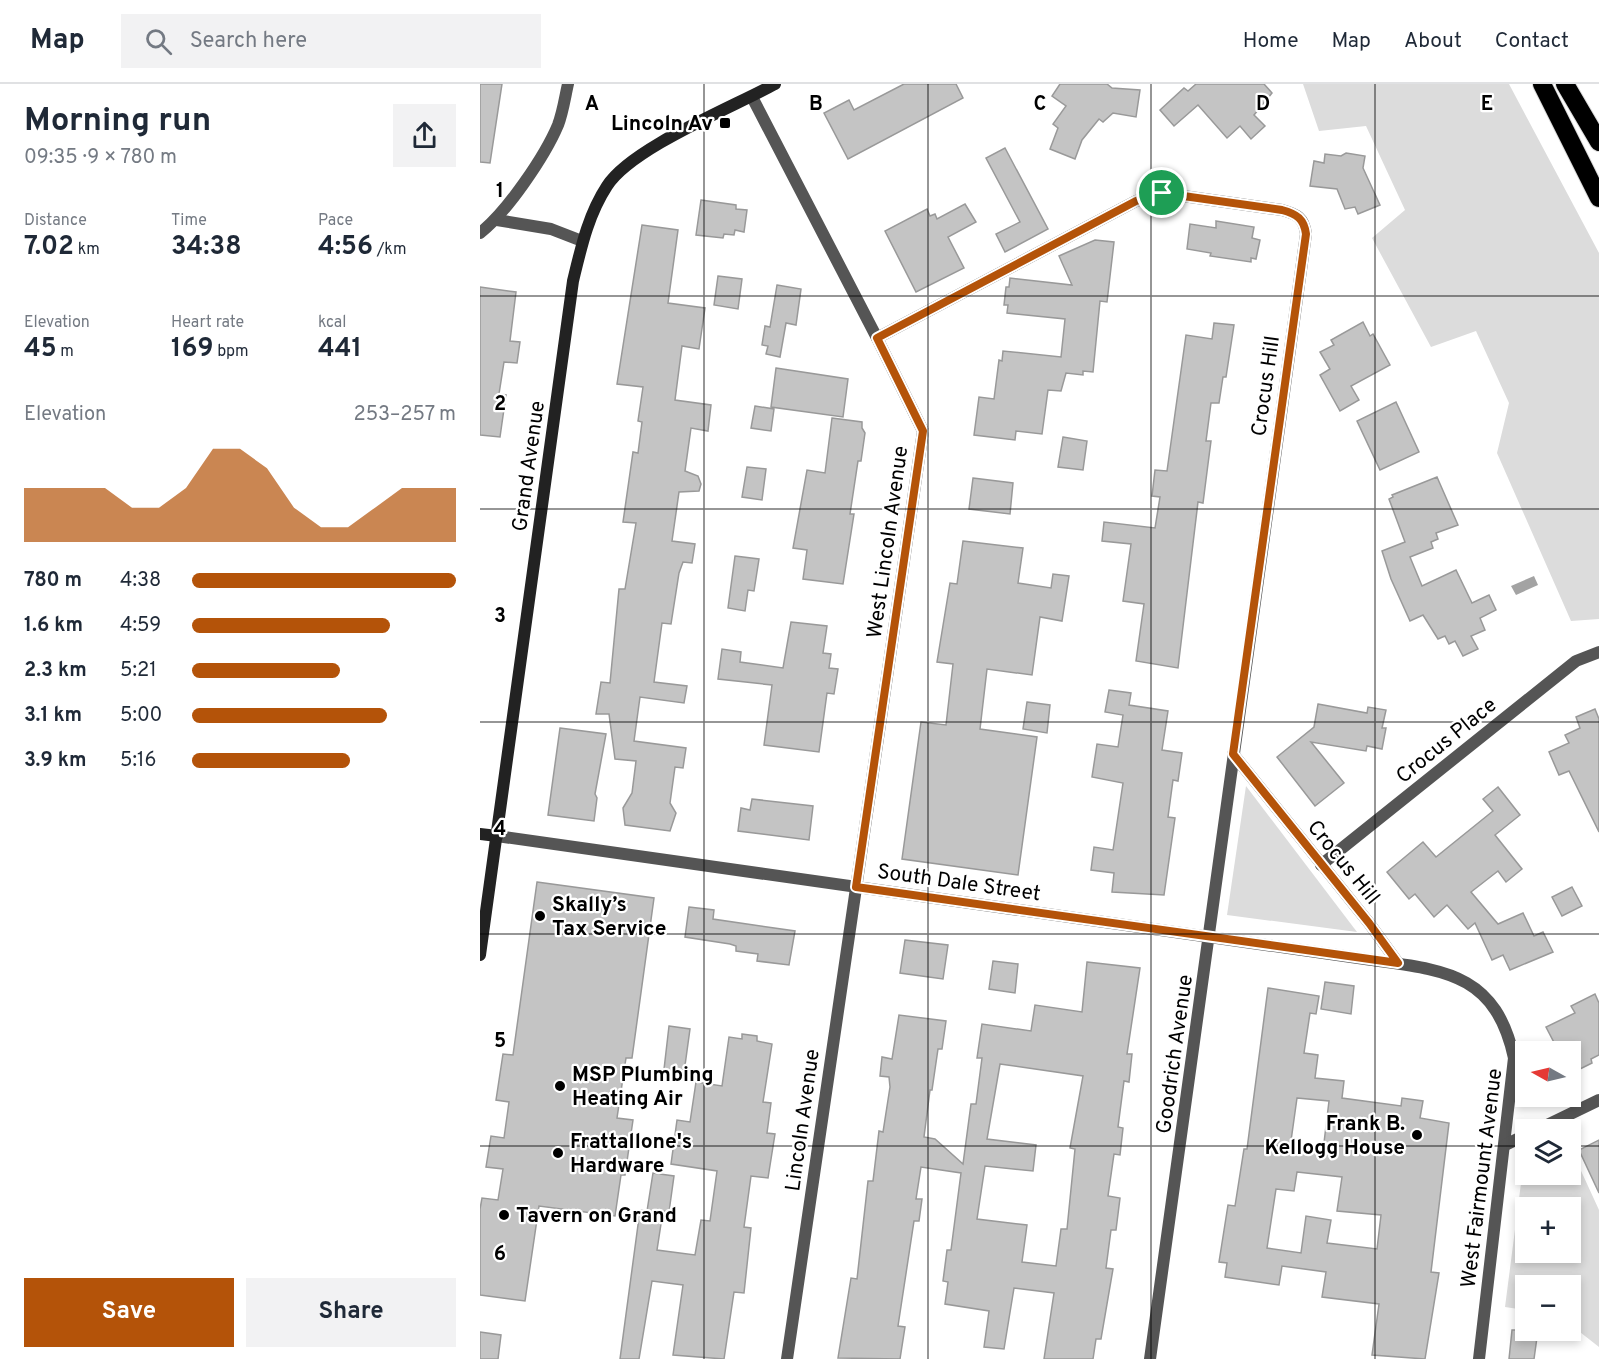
<!DOCTYPE html>
<meta charset="utf-8">
<style>
:root{--surface:#fff;--page:#f2f2f3;--text:#1f2937;--muted:#747a83;--line:#e0e1e3;--accent:#b45309}
body{margin:0;font-family:Overpass,sans-serif;background:var(--page);color:var(--text);height:100vh;display:flex;flex-direction:column;font-size:22px;white-space:nowrap}
*{box-sizing:border-box;margin:0}
p{font-size:20px;color:var(--muted)}
.icon{flex:none;width:33px;height:33px;fill:none;stroke:currentColor;stroke-width:2;stroke-linecap:round;stroke-linejoin:round}
.map{position:relative;flex:1;overflow:hidden}
.drawer{display:flex;flex-direction:column;background:var(--surface);width:480px}
.drawer>*{flex:none}
.needle{width:39px;rotate:278deg}
.tools{position:absolute;left:1035px;top:957px;display:grid;gap:12px}
.tools a{display:grid;place-items:center;width:66px;height:66px;border-radius:0px;background:var(--surface);box-shadow:0 3px 9px #0003;font-size:30px}
.pin{position:absolute;display:grid;place-items:center;width:51px;height:51px;color:#fff;margin:-26px;border:3px solid #fff;border-radius:50%;box-shadow:0 2px 6px #0007}
.round{display:grid;place-items:center;flex:none;width:63px;height:63px;border-radius:0px;background:var(--page)}
.headline{display:flex;align-items:center;justify-content:space-between;height:102px;padding:0 24px}
h1{font-size:33px;font-weight:700;line-height:45px}
.metrics{display:grid;grid-template-columns:repeat(3,1fr);gap:9px;height:102px;padding:6px 24px}
.metrics div{display:grid;align-content:center}
.metrics b{font-size:26px;font-weight:700}
.metrics small{font-size:16px;font-weight:400}
.metrics p{font-size:16px}
.chart{height:168px;padding:12px 24px}
.chart p{display:flex;justify-content:space-between}
.chart svg{width:100%;height:108px;margin-top:6px;fill:var(--accent);opacity:.7}
.primary-button{display:flex;gap:12px;margin-top:auto;padding:12px 24px}
.primary-button a{flex:1;height:69px;border-radius:0px;background:var(--accent);color:#fff;font-size:24px;font-weight:700;line-height:69px;text-align:center}
.primary-button a+a{background:var(--page);color:var(--text)}
ul{padding:0 24px;list-style:none;font-size:20px}
li{display:grid;grid-template-columns:96px 72px 1fr;align-items:center;height:45px}
li i{height:15px;border-radius:8px;background:var(--accent)}
header{display:flex;align-items:center;gap:36px;box-sizing:border-box;height:84px;padding:0 30px;background:var(--surface);border-bottom:2px solid var(--line)}
header strong{font-size:28px}
nav{display:flex;gap:33px;margin-inline-start:auto;font-size:21px}
.search{width:420px;height:54px;background:var(--page);display:flex;align-items:center;gap:15px;box-sizing:border-box;padding:0 21px;border-radius:0px;color:var(--muted);font-size:22px}
main{display:flex;flex:1;min-height:0}
.map>svg:first-child{display:block}
.green{fill:#dcdcdc;fill-rule:evenodd}
.water{fill:#a3a3a3}
.building{fill:#c4c4c4;stroke:#999;stroke-width:1.5;fill-rule:evenodd}
.lines{fill:none;stroke-linecap:round;stroke-linejoin:round}
.motorway-casing{stroke:#dbdbdb;stroke-width:20}
.minor{stroke:#555;stroke-width:12}
.secondary{stroke:#222;stroke-width:12}
.motorway{stroke:#000;stroke-width:18}
.route-casing{stroke:#fff;stroke-width:12}
.route{stroke:#b45309;stroke-width:8}
.grid{fill:none;stroke:#000;stroke-width:1.5;stroke-opacity:0.55}
.poi-dot{fill:#000;stroke:#fff;stroke-width:2}
.labels{text-anchor:middle;stroke-width:4.5;stroke-linejoin:round;paint-order:stroke}
.poi-label{font-size:21px;font-weight:bold;fill:#000;stroke:#fff;text-anchor:start}
.street-label{font-size:21px;fill:#000;stroke:#fff}
.grid-label{font-size:20px;text-anchor:middle;font-weight:bold;fill:#000;stroke:#fff;stroke-width:4.5;stroke-linejoin:round;paint-order:stroke}
</style>
<header>
<strong>Map</strong>
<div class="search"><svg class="icon" aria-label="search" viewBox="0 0 24 24"><circle cx="10" cy="10" r="6"/><path d="M15 15l6 6"/></svg>Search here</div>
<nav><a>Home</a><a>Map</a><a>About</a><a>Contact</a></nav>
</header>
<main>
<section class="drawer">
<div class="headline"><div><h1>Morning run</h1><p>09:35 · 9 × 780 m</p></div><a class="round"><svg class="icon" aria-label="share" viewBox="0 0 24 24"><path d="M12 15V3M7 8l5-5 5 5M5 13v7h14v-7"/></svg></a></div>
<div class="metrics">
<div><p>Distance</p><b>7.02<small> km</small></b></div>
<div><p>Time</p><b>34:38</b></div>
<div><p>Pace</p><b>4:56<small> /km</small></b></div>
</div>
<div class="metrics">
<div><p>Elevation</p><b>45<small> m</small></b></div>
<div><p>Heart rate</p><b>169<small> bpm</small></b></div>
<div><p>kcal</p><b>441</b></div>
</div>
<div class="chart"><p><span>Elevation</span>253–257 m</p>
<svg viewBox="0 0 160 44" preserveAspectRatio="none"><path d="M0 44V22L10 22L20 22L30 22L40 30L50 30L60 22L70 6L80 6L90 14L100 30L110 38L120 38L130 30L140 22L150 22L160 22V44z"/></svg>
</div>
<ul>
<li><b>780 m</b>4:38<i style="width:100%"></i></li>
<li><b>1.6 km</b>4:59<i style="width:75%"></i></li>
<li><b>2.3 km</b>5:21<i style="width:56%"></i></li>
<li><b>3.1 km</b>5:00<i style="width:74%"></i></li>
<li><b>3.9 km</b>5:16<i style="width:60%"></i></li>
</ul>
<div class="primary-button"><a>Save</a><a>Share</a></div>
</section>
<div class="map">
<svg width="1119" height="1275" viewBox="0 0 1119 1275">
<rect width="100%" height="100%" fill="#fff"/>
<g class="green">
<path d="M 823,0 L 1029,0 L 1119,169 L 1119,535 L 1091,537 L 1017,369 L 1029,319 L 996,247 L 951,263 L 892,154 L 925,126 L 886,42 L 839,47 Z"/>
<path d="M 766,702 L 877,848 L 747,831 Z"/>
<path d="M 1091,1065 L 1119,1126 L 1119,1263 L 1091,1241 L 1090,1202 L 1046,1202 L 1045,1226 L 1025,1223 L 1044,1076 L 1046,1090 L 1090,1090 ZM 1046,1124 L 1090,1124 L 1090,1168 L 1046,1168 Z"/>
</g>
<path class="water" d="M 1054,492 L 1058,501 L 1036,511 L 1031,502 Z"/>
<g class="building">
<path d="M 0,0 L 22,0 L 10,79 L 0,78 Z"/>
<path d="M 424,0 L 476,0 L 483,14 L 368,75 L 344,29 L 369,16 L 374,26 Z"/>
<path d="M 580,0 L 627,0 L 632,4 L 660,6 L 656,33 L 633,29 L 623,38 L 619,35 L 602,56 L 595,75 L 570,65 L 578,44 L 573,40 L 586,22 L 572,12 Z"/>
<path d="M 716,0 L 784,0 L 792,9 L 774,31 L 785,42 L 771,55 L 760,42 L 747,54 L 718,21 L 694,42 L 680,26 L 704,4 L 708,7 Z"/>
<path d="M 525,64 L 568,145 L 525,168 L 516,150 L 540,138 L 506,74 Z"/>
<path d="M 866,69 L 885,72 L 883,84 L 900,121 L 878,130 L 875,123 L 865,125 L 857,105 L 830,102 L 834,77 L 844,79 L 845,70 L 861,72 Z"/>
<path d="M 221,116 L 256,121 L 256,125 L 267,126 L 264,148 L 255,146 L 254,151 L 244,150 L 243,154 L 216,151 Z"/>
<path d="M 485,120 L 496,138 L 468,153 L 484,184 L 436,208 L 405,147 L 447,125 L 450,132 L 455,130 L 457,135 Z"/>
<path d="M 736,137 L 774,143 L 772,154 L 780,156 L 776,175 L 771,174 L 771,178 L 730,172 L 731,169 L 707,165 L 710,140 L 736,144 Z"/>
<path d="M 162,141 L 198,146 L 188,219 L 225,224 L 219,265 L 202,262 L 195,316 L 231,321 L 228,347 L 211,344 L 205,387 L 218,392 L 221,400 L 219,407 L 199,408 L 192,457 L 215,460 L 212,479 L 203,478 L 199,489 L 191,540 L 182,539 L 174,598 L 207,602 L 204,619 L 160,613 L 154,657 L 206,664 L 203,684 L 195,683 L 190,719 L 196,729 L 190,747 L 145,741 L 143,724 L 152,709 L 156,677 L 135,675 L 129,630 L 116,630 L 121,598 L 130,599 L 139,505 L 145,505 L 156,439 L 143,438 L 153,368 L 158,369 L 162,338 L 158,337 L 163,303 L 137,300 Z"/>
<path d="M 615,156 L 634,158 L 627,218 L 620,217 L 613,288 L 603,287 L 603,291 L 586,289 L 581,307 L 568,306 L 562,350 L 536,347 L 535,356 L 494,351 L 499,313 L 514,315 L 519,276 L 522,277 L 523,267 L 581,273 L 585,235 L 527,229 L 528,221 L 524,221 L 526,203 L 529,203 L 530,194 L 592,201 L 579,172 Z"/>
<path d="M 238,192 L 262,195 L 258,225 L 234,221 Z"/>
<path d="M 297,201 L 321,205 L 316,241 L 306,239 L 300,273 L 286,270 L 288,262 L 282,261 L 285,242 L 290,243 Z"/>
<path d="M 0,203 L 36,208 L 30,257 L 40,258 L 37,279 L 24,278 L 19,310 L 26,311 L 20,353 L 0,351 Z"/>
<path d="M 883,238 L 890,252 L 893,250 L 910,281 L 871,302 L 879,316 L 860,327 L 840,291 L 850,285 L 840,268 L 854,261 L 851,256 Z"/>
<path d="M 734,239 L 754,241 L 746,293 L 743,293 L 739,319 L 731,319 L 726,357 L 731,357 L 728,380 L 723,419 L 718,418 L 698,584 L 656,577 L 664,520 L 643,517 L 651,460 L 622,457 L 624,438 L 675,444 L 680,413 L 672,412 L 675,386 L 687,387 L 706,251 L 732,255 Z"/>
<path d="M 296,284 L 368,295 L 363,333 L 291,323 Z"/>
<path d="M 916,318 L 939,368 L 900,386 L 877,337 Z"/>
<path d="M 275,322 L 294,325 L 291,347 L 271,344 Z"/>
<path d="M 352,334 L 382,338 L 382,344 L 385,349 L 381,377 L 378,377 L 370,430 L 374,430 L 363,500 L 323,495 L 327,466 L 313,464 L 327,386 L 345,389 Z"/>
<path d="M 583,353 L 607,357 L 603,386 L 578,383 Z"/>
<path d="M 267,383 L 286,385 L 282,416 L 262,413 Z"/>
<path d="M 957,393 L 978,441 L 956,449 L 958,455 L 951,458 L 953,464 L 930,473 L 942,502 L 976,486 L 992,519 L 1009,511 L 1016,526 L 1000,534 L 1005,546 L 991,552 L 998,565 L 983,572 L 975,557 L 969,560 L 965,552 L 958,555 L 943,531 L 930,537 L 911,495 L 902,467 L 925,458 L 909,415 L 913,413 L 912,411 Z"/>
<path d="M 493,394 L 533,399 L 530,430 L 489,425 Z"/>
<path d="M 483,457 L 543,464 L 538,499 L 571,504 L 573,490 L 589,492 L 582,537 L 560,533 L 552,591 L 507,585 L 500,645 L 557,653 L 538,791 L 422,775 L 441,638 L 466,641 L 473,580 L 457,578 L 470,499 L 477,500 Z"/>
<path d="M 255,472 L 279,475 L 274,507 L 268,506 L 265,527 L 248,524 Z"/>
<path d="M 311,538 L 347,542 L 343,569 L 351,570 L 349,584 L 358,585 L 354,610 L 347,609 L 339,668 L 284,661 L 292,601 L 238,595 L 242,565 L 261,568 L 260,578 L 303,584 Z"/>
<path d="M 629,606 L 651,609 L 649,621 L 688,627 L 682,666 L 702,669 L 698,697 L 693,696 L 688,733 L 695,734 L 684,811 L 632,808 L 634,789 L 611,786 L 614,763 L 633,766 L 643,699 L 612,693 L 617,660 L 638,663 L 643,631 L 625,628 Z"/>
<path d="M 547,618 L 570,621 L 567,649 L 543,645 Z"/>
<path d="M 838,620 L 887,629 L 888,623 L 906,626 L 902,644 L 906,644 L 902,665 L 887,662 L 886,667 L 831,658 L 864,699 L 835,722 L 797,673 L 834,643 Z"/>
<path d="M 1115,625 L 1119,635 L 1119,748 L 1089,687 L 1079,691 L 1069,668 L 1089,659 L 1085,651 L 1100,644 L 1096,633 Z"/>
<path d="M 80,644 L 126,650 L 115,710 L 117,714 L 114,737 L 68,731 Z"/>
<path d="M 1018,703 L 1040,731 L 1015,751 L 1042,785 L 1026,798 L 1018,787 L 991,808 L 1018,840 L 1043,829 L 1054,852 L 1063,848 L 1073,868 L 1030,886 L 1023,871 L 1012,876 L 995,839 L 988,845 L 967,821 L 954,833 L 935,810 L 929,815 L 907,788 L 943,758 L 956,773 L 1013,727 L 1003,715 Z"/>
<path d="M 272,715 L 333,722 L 329,756 L 258,747 L 261,724 L 270,726 Z"/>
<path d="M 57,798 L 174,814 L 152,974 L 146,974 L 137,1034 L 153,1036 L 145,1091 L 141,1091 L 135,1132 L 59,1122 L 45,1217 L 0,1211 L 0,1125 L 2,1114 L 18,1116 L 23,1085 L 6,1083 L 11,1052 L 24,1054 L 29,1018 L 16,1016 L 23,970 L 33,971 Z"/>
<path d="M 1092,803 L 1102,822 L 1082,832 L 1072,813 Z"/>
<path d="M 209,823 L 234,826 L 233,835 L 315,847 L 309,881 L 277,877 L 278,870 L 256,867 L 256,862 L 250,860 L 205,853 Z"/>
<path d="M 425,856 L 468,861 L 463,895 L 420,889 Z"/>
<path d="M 513,877 L 538,880 L 535,909 L 509,905 Z"/>
<path d="M 607,878 L 660,884 L 647,970 L 652,970 L 649,998 L 644,997 L 638,1043 L 643,1044 L 640,1071 L 634,1070 L 628,1112 L 640,1114 L 636,1146 L 631,1146 L 626,1184 L 633,1185 L 621,1255 L 616,1255 L 613,1275 L 564,1275 L 574,1209 L 534,1204 L 524,1265 L 504,1263 L 509,1227 L 465,1220 L 468,1198 L 463,1197 L 467,1166 L 471,1166 L 481,1089 L 441,1083 L 436,1115 L 442,1115 L 439,1137 L 434,1137 L 418,1242 L 425,1243 L 420,1275 L 358,1274 L 371,1194 L 377,1195 L 388,1097 L 393,1097 L 399,1047 L 403,1048 L 410,1003 L 409,993 L 400,992 L 402,973 L 412,975 L 419,931 L 466,937 L 462,965 L 458,965 L 452,1006 L 450,1006 L 444,1053 L 455,1055 L 483,1080 L 491,1020 L 496,1020 L 502,974 L 497,974 L 502,940 L 551,947 L 555,921 L 602,928 ZM 520,980 L 603,992 L 590,1064 L 595,1065 L 587,1145 L 581,1145 L 576,1182 L 542,1178 L 547,1141 L 497,1135 L 505,1082 L 553,1087 L 556,1061 L 507,1055 Z"/>
<path d="M 845,898 L 874,902 L 871,930 L 841,925 Z"/>
<path d="M 788,904 L 839,912 L 836,930 L 830,929 L 824,969 L 838,971 L 835,994 L 864,997 L 862,1014 L 921,1022 L 922,1014 L 943,1017 L 940,1034 L 969,1039 L 951,1188 L 959,1189 L 945,1275 L 892,1271 L 899,1220 L 842,1213 L 846,1188 L 802,1182 L 799,1201 L 745,1193 L 747,1179 L 739,1178 L 748,1121 L 755,1122 L 764,1065 L 767,1065 ZM 817,1014 L 849,1017 L 843,1067 L 810,1064 ZM 817,1088 L 862,1093 L 857,1127 L 901,1131 L 897,1165 L 847,1159 L 851,1136 L 826,1132 L 821,1169 L 787,1164 L 796,1105 L 814,1107 Z"/>
<path d="M 1115,910 L 1119,919 L 1119,971 L 1111,975 L 1112,979 L 1096,987 L 1090,976 L 1090,968 L 1079,968 L 1066,943 L 1095,929 L 1091,922 Z"/>
<path d="M 189,942 L 210,945 L 203,996 L 183,994 Z"/>
<path d="M 262,950 L 277,952 L 277,957 L 292,960 L 283,1018 L 291,1019 L 287,1049 L 295,1050 L 288,1094 L 271,1092 L 264,1143 L 271,1144 L 264,1209 L 254,1208 L 244,1275 L 193,1271 L 203,1201 L 172,1197 L 159,1275 L 140,1275 L 160,1126 L 167,1127 L 173,1089 L 194,1092 L 189,1128 L 183,1127 L 177,1166 L 215,1171 L 221,1136 L 230,1137 L 237,1087 L 191,1080 L 197,1036 L 210,1038 L 216,998 L 242,1002 L 249,953 L 262,955 Z"/>
<path d="M 1119,1056 L 1119,1109 L 1099,1066 Z"/>
<path d="M 1032,1246 L 1058,1246 L 1054,1275 L 1029,1275 Z"/>
<path d="M 0,1248 L 21,1251 L 18,1275 L 0,1275 Z"/>
</g>
<g class="lines">
<defs>
<g id="motorway">
<path d="M 1062,0 L 1119,114"/>
<path d="M 1085,0 L 1119,58"/>
</g>
</defs>
<use href="#motorway" class="motorway-casing"/>
<g class="minor">
<path d="M 272,13 L 397,254 L 443,347 L 307,1275"/>
<path d="M 17,136 L 71,145 L 102,157"/>
<path d="M 0,149 C 27,128 65,72 78,41 C 83,28 85,13 88,0"/>
<path d="M 397,254 L 656,117 L 682,109 L 802,126 C 817,130 824,134 826,150 L 670,1275"/>
<path d="M 753,670 L 889,839 L 918,879"/>
<path d="M 17,752 L 885,875 C 960,886 1015,886 1034,974 L 999,1275"/>
<path d="M 841,781 L 1096,577 L 1119,568"/>
<path d="M 1057,1046 L 1119,1016"/>
<path d="M 1025,1061 L 1046,1051"/>
</g>
<g class="secondary">
<path d="M 0,750 L 17,752"/>
<path d="M 0,871 L 93,197 C 101,164 108,131 127,102 C 151,64 253,23 295,0"/>
</g>
<use href="#motorway" class="motorway"/>
</g>
<g class="lines">
<defs>
<path id="route" d="M 682,109 L 802,126 C 817,130 824,135 826,150 L 753,670 L 889,839 L 918,879 L 376,803 L 443,347 L 397,254 L 656,117 Z"/>
</defs>
<use href="#route" class="route-casing"/>
<use href="#route" class="route"/>
</g>
<path class="grid" d="M 224,0 L 224,1275M 448,0 L 448,1275M 671,0 L 671,1275M 895,0 L 895,1275M 0,212 L 1119,212M 0,425 L 1119,425M 0,638 L 1119,638M 0,850 L 1119,850M 0,1062 L 1046,1062M 1090,1062 L 1119,1062"/>
<g class="poi-dot">
<rect x="239" y="33" width="12" height="12" rx="3"/>
<circle cx="60" cy="832" r="6"/>
<circle cx="80" cy="1002" r="6"/>
<circle cx="937" cy="1051" r="6"/>
<circle cx="78" cy="1069" r="6"/>
<circle cx="24" cy="1131" r="6"/>
</g>
<g class="labels">
<g class="poi-label">
<text x="233" y="46" text-anchor="end">Lincoln Av</text>
<text x="72" y="827">Skally’s<tspan x="72" dy="24">Tax Service</tspan></text>
<text x="92" y="997">MSP Plumbing<tspan x="92" dy="24">Heating Air</tspan></text>
<text x="925" y="1046" text-anchor="end">Frank B.<tspan x="925" dy="24">Kellogg House</tspan></text>
<text x="90" y="1064">Frattallone's<tspan x="90" dy="24">Hardware</tspan></text>
<text x="36" y="1138">Tavern on Grand</text>
</g>
<g class="street-label">
<text transform="translate(785 302) rotate(-82)" y="7">Crocus Hill</text>
<text transform="translate(48 382) rotate(-82)" y="7">Grand Avenue</text>
<text transform="translate(407 458) rotate(-82)" y="7">West Lincoln Avenue</text>
<text transform="translate(966 656) rotate(-39)" y="7">Crocus Place</text>
<text transform="translate(864 778) rotate(51)" y="7">Crocus Hill</text>
<text transform="translate(479 798) rotate(8)" y="7">South Dale Street</text>
<text transform="translate(694 970) rotate(-82)" y="7">Goodrich Avenue</text>
<text transform="translate(322 1036) rotate(-82)" y="7">Lincoln Avenue</text>
<text transform="translate(1001 1094) rotate(-83)" y="7">West Fairmount Avenue</text>
</g>
</g>
<g class="grid-label">
<text x="112" y="26">A</text>
<text x="336" y="26">B</text>
<text x="560" y="26">C</text>
<text x="783" y="26">D</text>
<text x="1007" y="26">E</text>
<text x="20" y="113">1</text>
<text x="20" y="326">2</text>
<text x="20" y="538">3</text>
<text x="20" y="751">4</text>
<text x="20" y="963">5</text>
<text x="20" y="1176">6</text>
</g>
</svg>
<div class="tools">
<a><svg class="needle" viewBox="-14 -14 28 28"><path d="M0-13l5 13h-10z" fill="#e53935"/><path d="M0 13l5-13h-10z" fill="#747a83"/></svg></a>
<a><svg class="icon" aria-label="layers" viewBox="0 0 24 24"><path d="M12 4l9 5-9 5-9-5zM3 14l9 5 9-5"/></svg></a>
<a>+</a>
<a>−</a>
</div>
<div class="pin" style="left:682px;top:109px;background:#1e9e55"><svg class="icon" aria-label="arrive" viewBox="0 0 24 24"><path d="M6 21V4h12l-3 4 3 4H6"/></svg></div>
</div>
</main>
